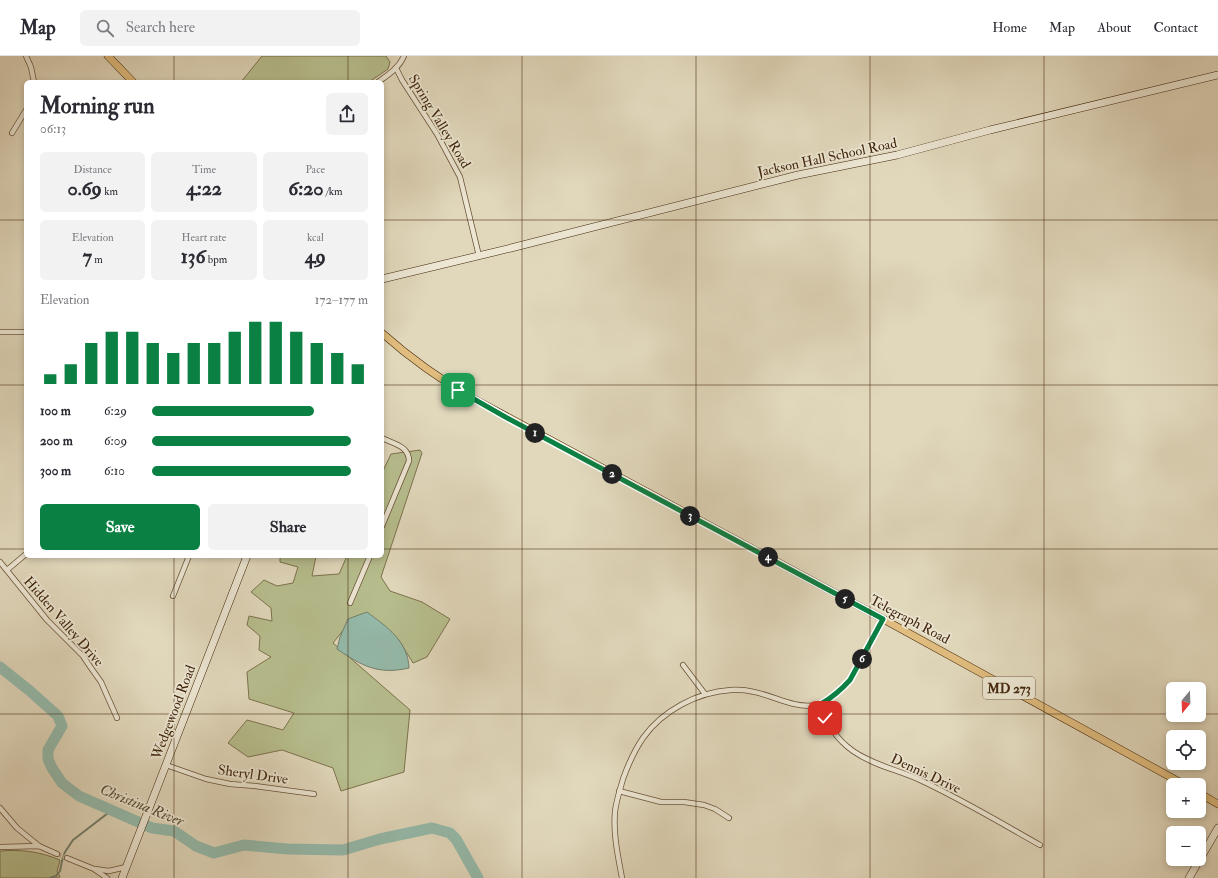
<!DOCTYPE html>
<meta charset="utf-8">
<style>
:root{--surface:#fff;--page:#f2f2f3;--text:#2b2b33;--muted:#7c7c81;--line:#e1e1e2;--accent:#0b8043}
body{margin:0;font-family:"IM FELL Double Pica",serif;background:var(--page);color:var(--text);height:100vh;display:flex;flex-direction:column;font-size:15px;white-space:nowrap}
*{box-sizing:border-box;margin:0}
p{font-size:13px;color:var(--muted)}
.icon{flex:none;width:22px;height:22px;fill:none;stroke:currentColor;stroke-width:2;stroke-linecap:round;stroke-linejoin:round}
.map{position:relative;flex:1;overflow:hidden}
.drawer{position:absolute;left:24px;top:24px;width:360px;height:478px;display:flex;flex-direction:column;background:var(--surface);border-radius:6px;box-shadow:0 2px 6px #0003}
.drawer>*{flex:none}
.needle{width:26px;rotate:199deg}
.tools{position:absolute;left:1166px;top:626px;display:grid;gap:8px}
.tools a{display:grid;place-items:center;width:40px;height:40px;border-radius:6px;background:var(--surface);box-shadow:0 2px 6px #0003;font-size:20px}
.pin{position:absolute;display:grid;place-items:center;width:34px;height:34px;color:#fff;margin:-17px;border-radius:8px;box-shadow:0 2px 6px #0006}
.km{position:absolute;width:20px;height:20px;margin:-10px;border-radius:50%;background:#222;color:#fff;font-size:11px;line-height:20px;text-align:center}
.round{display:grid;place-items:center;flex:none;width:42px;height:42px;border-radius:6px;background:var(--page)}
.headline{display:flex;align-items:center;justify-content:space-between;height:68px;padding:0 16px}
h1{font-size:22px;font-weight:800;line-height:30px}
.figures{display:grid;grid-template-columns:repeat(3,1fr);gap:6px;height:68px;padding:4px 16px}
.figures div{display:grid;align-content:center;border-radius:6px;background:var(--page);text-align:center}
.figures b{font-size:20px;font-weight:800}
.figures small{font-size:11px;font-weight:400}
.figures p{font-size:11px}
.chart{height:112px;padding:8px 16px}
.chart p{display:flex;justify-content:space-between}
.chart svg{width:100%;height:72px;margin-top:4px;stroke:var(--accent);stroke-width:6}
.button{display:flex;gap:8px;margin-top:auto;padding:8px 16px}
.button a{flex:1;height:46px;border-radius:6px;background:var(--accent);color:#fff;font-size:16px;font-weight:800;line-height:46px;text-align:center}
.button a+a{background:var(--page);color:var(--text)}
ul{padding:0 16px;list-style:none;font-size:13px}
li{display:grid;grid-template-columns:64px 48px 1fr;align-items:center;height:30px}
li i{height:10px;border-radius:5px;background:var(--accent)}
header{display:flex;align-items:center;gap:24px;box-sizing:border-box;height:56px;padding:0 20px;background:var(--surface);border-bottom:1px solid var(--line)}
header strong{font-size:19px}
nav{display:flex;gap:22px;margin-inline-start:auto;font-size:14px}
.search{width:280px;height:36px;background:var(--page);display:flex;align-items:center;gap:10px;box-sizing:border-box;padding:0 14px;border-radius:6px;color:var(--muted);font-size:15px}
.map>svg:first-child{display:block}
.green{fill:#b7be8e;stroke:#7c724d}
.water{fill:#95bbac;stroke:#737f6c}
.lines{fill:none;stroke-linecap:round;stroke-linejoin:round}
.stream{stroke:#737f6c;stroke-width:2}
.river{stroke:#95bbac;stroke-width:11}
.street-tunnel{stroke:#c1b499;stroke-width:4.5;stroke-dasharray:4.5 2;stroke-linecap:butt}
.street-casing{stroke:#695238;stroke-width:6}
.secondary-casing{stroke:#41260c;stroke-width:8}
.primary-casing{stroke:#41260c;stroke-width:8}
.street{stroke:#ece6d3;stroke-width:4.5}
.secondary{stroke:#ece6d3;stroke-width:7}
.primary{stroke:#e0bc7e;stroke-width:7}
.route-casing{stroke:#fff;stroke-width:8}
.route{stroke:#0b8043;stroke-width:5}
.grid{fill:none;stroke:#41260c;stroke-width:1;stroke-opacity:0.55}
.labels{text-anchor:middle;stroke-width:3.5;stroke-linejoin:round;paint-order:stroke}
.shield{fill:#ece6d3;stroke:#746048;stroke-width:1}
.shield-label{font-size:13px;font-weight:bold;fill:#41260c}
.street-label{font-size:14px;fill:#41260c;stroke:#ece6d3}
.water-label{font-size:15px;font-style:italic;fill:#564b34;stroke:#ece6d3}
</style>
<header>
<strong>Map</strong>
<div class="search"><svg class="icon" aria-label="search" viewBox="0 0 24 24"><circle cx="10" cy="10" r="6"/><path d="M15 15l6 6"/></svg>Search here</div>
<nav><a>Home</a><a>Map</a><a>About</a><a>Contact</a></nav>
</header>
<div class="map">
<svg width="1218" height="822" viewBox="0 0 1218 822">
<rect width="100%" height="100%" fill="#e1d8bc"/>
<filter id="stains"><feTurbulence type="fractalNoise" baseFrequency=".005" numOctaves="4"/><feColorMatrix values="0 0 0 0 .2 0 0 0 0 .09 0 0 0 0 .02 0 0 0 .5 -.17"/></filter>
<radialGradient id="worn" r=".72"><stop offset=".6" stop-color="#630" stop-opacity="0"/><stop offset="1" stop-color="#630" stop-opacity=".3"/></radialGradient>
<g class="green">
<path d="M 262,0 L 386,0 L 390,6 L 388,13 L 369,26 L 241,26 Z"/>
<path d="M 420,394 L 422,397 L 381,521 L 390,535 L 422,546 L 450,563 L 427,601 L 413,607 L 398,583 L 353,562 L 333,587 L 410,654 L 404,716 L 341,735 L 333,712 L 282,694 L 248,701 L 228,687 L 247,664 L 283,674 L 294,657 L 249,643 L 247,616 L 271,601 L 259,594 L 260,580 L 247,569 L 249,560 L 272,565 L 271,552 L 251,536 L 264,524 L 277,530 L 293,527 L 298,511 L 280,506 L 280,500 L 316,500 L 312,520 L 339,518 L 347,500 L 382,500 L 382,417 L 391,398 Z"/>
<path d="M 0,795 C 22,793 41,796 60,804 L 57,816 L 60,820 L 59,822 L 0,822 Z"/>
</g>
<path class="water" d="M 367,556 C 387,571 408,585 409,612 C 378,619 362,610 337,593 L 340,581 L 348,563 Z"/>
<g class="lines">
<path class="stream" d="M 50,822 L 56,820 L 60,815 L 62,805 L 65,796 L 73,784 L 112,754"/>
<path class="river" d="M 0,611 L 30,635 L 58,660 L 62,670 L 48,694 L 48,703 L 52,712 L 62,727 L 79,740 L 152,772 L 174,775 L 196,790 L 214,797 L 244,789 L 287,793 L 343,794 L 380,783 L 432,772 L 450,777 L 456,783 L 478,822"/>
<path class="street-tunnel" d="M 57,798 L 67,802"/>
<defs>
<g id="street">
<path d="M 26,0 L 31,11 L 34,26"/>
<path d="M 396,12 L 402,24 L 437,78 L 460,121 L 479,200"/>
<path d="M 378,26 C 388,19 399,12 404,0"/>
<path d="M 12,77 L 26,54"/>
<path d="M 0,276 L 26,276"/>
<path d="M 382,382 C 394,388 409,390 409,405 L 382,470"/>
<path d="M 0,506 L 47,564 L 83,600 L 91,612 L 101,626 L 117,662"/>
<path d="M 7,514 L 26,498"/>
<path d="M 173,540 L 189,500"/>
<path d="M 350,547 L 370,500"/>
<path d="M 683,609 L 705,638"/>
<path d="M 821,648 C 826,667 836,683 853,695 C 873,709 898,714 920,724 C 961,743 1001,767 1040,789"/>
<path d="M 166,709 L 206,723 L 230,728 L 255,730 L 314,738"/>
<path d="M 619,735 L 661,746 L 684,746 L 704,749 L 715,753 L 729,762"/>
<path d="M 0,752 L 17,772 L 39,790"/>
<path d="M 0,791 L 39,790 L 57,798"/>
<path d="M 67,802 L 94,813 L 107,822"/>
<path d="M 95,813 L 109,815 L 126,811"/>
<path d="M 622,822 C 618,800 613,778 615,756 C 616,745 620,734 623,723 C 628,709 634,695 643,682 C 662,655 697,636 731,634 C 780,631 808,677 850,624 L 883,563"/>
</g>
<g id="secondary">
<path d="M 382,223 L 511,192 L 798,119 L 897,99 L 990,74 L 1218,19"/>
<path d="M 122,822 L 247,500"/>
<path d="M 1189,822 L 1218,772"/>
</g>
<g id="primary">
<path d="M 108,0 L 133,26"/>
<path d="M 382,277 C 410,302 441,324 474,343 L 883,563 L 1185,729"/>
<path d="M 1199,737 L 1218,748"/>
</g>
</defs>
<use href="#street" class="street-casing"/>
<use href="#secondary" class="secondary-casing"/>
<use href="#primary" class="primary-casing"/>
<use href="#street" class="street"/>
<use href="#secondary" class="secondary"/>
<use href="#primary" class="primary"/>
</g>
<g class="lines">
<defs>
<path id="route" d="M 458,334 L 509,363 L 883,563 L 850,624 C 841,634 833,641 821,648 L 825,662"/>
</defs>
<use href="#route" class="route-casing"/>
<use href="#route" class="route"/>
</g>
<path class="grid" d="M 174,0 L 174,26M 348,0 L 348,26M 522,0 L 522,822M 696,0 L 696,822M 870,0 L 870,822M 1044,0 L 1044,822M 0,164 L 26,164M 382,164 L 1218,164M 0,329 L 26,329M 382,329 L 1218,329M 0,493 L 26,493M 382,493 L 1218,493M 174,500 L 174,822M 348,500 L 348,822M 0,658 L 1173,658M 1199,658 L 1218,658"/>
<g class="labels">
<rect class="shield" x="983" y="621" width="52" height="22" rx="3"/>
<g class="shield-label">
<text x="1009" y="637">MD 273</text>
</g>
<g class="street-label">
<text transform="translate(440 65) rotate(59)" y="5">Spring Valley Road</text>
<text transform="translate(827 101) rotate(-12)" y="5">Jackson Hall School Road</text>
<text transform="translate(910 563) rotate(28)" y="5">Telegraph Road</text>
<text transform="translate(64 565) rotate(49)" y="5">Hidden Valley Drive</text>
<text transform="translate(173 656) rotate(-69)" y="5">Wedgewood Road</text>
<text transform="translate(926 717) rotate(25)" y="5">Dennis Drive</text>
<text transform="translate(253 718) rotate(8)" y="5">Sheryl Drive</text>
</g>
<g class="water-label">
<text transform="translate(142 749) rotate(22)" y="5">Christina River</text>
</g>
</g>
<rect width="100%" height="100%" filter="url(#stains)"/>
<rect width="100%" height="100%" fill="url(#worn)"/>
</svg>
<div class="tools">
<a><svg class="needle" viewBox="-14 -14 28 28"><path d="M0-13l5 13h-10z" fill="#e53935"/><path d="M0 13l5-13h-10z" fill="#7c7c81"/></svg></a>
<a><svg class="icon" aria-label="locate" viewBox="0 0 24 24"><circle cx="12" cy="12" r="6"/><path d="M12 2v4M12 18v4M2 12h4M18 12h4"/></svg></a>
<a>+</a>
<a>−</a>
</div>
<div class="pin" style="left:458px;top:334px;background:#1e9e55"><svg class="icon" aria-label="arrive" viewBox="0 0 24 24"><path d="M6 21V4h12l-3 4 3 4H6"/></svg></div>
<div class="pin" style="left:825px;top:662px;background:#d93025"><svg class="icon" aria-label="check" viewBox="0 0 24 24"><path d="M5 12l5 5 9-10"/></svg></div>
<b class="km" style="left:535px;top:377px">1</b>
<b class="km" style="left:612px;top:418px">2</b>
<b class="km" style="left:690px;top:460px">3</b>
<b class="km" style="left:768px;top:501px">4</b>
<b class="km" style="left:845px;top:543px">5</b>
<b class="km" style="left:862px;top:603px">6</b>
<section class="drawer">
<div class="headline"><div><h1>Morning run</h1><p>06:13</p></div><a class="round"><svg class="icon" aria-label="share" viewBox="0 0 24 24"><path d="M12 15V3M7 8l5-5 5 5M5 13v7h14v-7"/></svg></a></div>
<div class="figures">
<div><p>Distance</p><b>0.69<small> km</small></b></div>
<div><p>Time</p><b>4:22</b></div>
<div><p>Pace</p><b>6:20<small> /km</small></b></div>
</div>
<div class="figures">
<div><p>Elevation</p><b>7<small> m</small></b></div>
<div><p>Heart rate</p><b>136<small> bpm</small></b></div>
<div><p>kcal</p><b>49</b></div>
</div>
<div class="chart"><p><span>Elevation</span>172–177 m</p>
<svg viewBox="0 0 160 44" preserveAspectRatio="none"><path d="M5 44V38M15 44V32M25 44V19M35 44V12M45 44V12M55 44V19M65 44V25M75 44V19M85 44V19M95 44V12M105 44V6M115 44V6M125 44V12M135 44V19M145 44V25M155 44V32"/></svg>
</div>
<ul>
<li><b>100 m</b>6:29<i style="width:75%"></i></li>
<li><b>200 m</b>6:09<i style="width:92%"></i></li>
<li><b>300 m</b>6:10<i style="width:92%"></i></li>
</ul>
<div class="button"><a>Save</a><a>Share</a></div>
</section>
</div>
